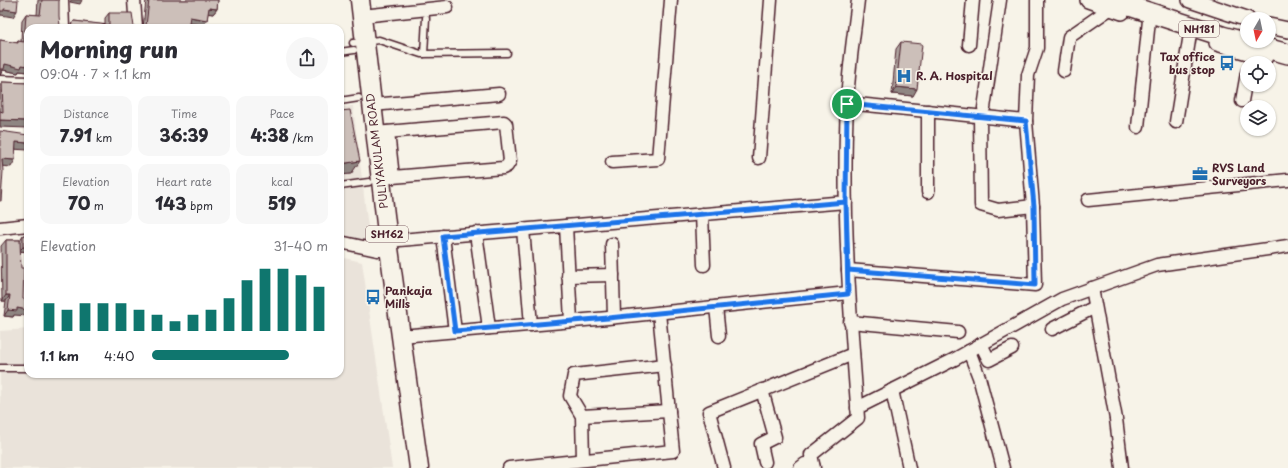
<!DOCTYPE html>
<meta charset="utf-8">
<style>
:root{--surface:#fff;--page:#f7f7f7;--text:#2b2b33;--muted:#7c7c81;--accent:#0f766e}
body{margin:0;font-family:"Playpen Sans",sans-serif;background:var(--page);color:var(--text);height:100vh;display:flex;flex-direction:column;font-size:15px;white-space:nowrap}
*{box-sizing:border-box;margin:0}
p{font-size:13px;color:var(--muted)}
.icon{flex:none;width:22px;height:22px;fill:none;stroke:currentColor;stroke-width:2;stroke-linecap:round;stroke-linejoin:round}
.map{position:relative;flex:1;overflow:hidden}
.side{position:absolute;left:24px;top:24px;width:320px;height:354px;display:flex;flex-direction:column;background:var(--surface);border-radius:12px;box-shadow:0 1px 3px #0004}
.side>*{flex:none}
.needle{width:26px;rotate:189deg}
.tools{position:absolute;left:1240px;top:12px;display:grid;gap:8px}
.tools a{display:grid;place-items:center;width:36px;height:36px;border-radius:50%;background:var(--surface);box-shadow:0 1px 3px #0004;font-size:20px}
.pin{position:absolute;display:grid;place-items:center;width:34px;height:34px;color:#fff;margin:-17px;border:2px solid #fff;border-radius:50%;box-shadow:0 1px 4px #0007}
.round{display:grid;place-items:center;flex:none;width:42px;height:42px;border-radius:21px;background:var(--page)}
.overview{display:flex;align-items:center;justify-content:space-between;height:68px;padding:0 16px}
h1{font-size:22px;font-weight:800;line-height:30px}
.metrics{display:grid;grid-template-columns:repeat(3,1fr);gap:6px;height:68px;padding:4px 16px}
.metrics div{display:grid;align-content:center;border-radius:10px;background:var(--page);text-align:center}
.metrics b{font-size:17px;font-weight:800}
.metrics small{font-size:11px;font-weight:400}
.metrics p{font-size:11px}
.chart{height:112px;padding:8px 16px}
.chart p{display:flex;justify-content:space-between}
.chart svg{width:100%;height:72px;margin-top:4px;stroke:var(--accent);stroke-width:6}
ul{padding:0 16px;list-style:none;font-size:13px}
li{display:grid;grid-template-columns:64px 48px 1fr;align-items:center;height:30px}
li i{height:10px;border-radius:5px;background:var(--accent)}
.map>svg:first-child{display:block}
.built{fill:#eae3da}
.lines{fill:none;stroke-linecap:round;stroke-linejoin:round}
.service-casing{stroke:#4a1f2b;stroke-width:9}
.minor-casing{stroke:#4a1f2b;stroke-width:15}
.tertiary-casing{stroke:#4a1f2b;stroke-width:18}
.primary-casing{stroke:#4a1f2b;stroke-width:21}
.trunk-casing{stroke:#4a1f2b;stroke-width:22}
.service{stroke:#f7f3e8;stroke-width:6}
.minor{stroke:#f7f3e8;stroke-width:12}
.tertiary{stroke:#f7f3e8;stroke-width:15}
.primary{stroke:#f7f3e8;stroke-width:18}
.trunk{stroke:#f7f3e8;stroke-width:19}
.wall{fill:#afa49f;stroke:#4a1f2b}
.shaded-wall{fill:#8f8682;stroke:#4a1f2b}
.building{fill:#ccbfb9;stroke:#4a1f2b}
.route-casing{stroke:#fff;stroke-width:8}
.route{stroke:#1a73e8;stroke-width:5}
.labels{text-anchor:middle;stroke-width:3;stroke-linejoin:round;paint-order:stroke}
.shield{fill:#f7f3e8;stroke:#7e5f64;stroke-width:1}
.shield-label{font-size:10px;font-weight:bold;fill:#4a1f2b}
.poi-label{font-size:11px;font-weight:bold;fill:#4a1f2b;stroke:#f7f3e8;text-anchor:start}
.street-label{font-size:11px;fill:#4a1f2b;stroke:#f7f3e8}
</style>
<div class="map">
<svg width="1288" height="468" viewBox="0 0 1288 468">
<rect width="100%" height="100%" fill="#f7f3e8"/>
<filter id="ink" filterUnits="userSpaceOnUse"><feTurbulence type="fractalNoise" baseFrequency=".025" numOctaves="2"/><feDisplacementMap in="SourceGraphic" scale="8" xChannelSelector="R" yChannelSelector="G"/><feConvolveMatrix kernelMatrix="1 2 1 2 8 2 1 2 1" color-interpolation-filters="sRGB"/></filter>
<g filter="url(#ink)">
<g class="built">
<path d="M 353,106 L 370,244 L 340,236 L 340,107 Z"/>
<path d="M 340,257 L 362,262 L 392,468 L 0,468 L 0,331 L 28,329 L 28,374 L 340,374 Z"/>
</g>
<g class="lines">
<defs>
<g id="service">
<path d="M 353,43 L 379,40 L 421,54 L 507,53"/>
<path d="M 340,52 L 354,50"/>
<path d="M 424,54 L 426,18"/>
<path d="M 340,101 L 359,98"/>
<path d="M 340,186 L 369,182"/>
<path d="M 0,368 L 28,368"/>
</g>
<g id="minor">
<path d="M 62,0 L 63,28"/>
<path d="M 134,0 L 136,28"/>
<path d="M 362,16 L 447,7"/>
<path d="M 969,45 L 973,0"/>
<path d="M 1064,71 L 1069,37 L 1111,8"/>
<path d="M 0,82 L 28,83"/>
<path d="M 1242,101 L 1247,73"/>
<path d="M 847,103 L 1026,121"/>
<path d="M 372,105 L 499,94"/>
<path d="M 984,108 L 1000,0"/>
<path d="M 928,111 L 928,192"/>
<path d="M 980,116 L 981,205 L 998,210 L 1033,206"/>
<path d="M 1176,122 L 1190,34"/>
<path d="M 1138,127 L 1149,20"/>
<path d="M 388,132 L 393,177"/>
<path d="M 375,133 L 504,122 L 506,124 L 510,161 L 507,166 L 503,168 L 380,178"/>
<path d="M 759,158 L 771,0"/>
<path d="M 612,162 L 658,159 L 671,0"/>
<path d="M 1088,200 L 1288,180"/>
<path d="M 702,214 L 704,265"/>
<path d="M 566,226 L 571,321"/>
<path d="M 0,228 L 28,225"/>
<path d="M 523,229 L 531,325"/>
<path d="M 476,233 L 489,328"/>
<path d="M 443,236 L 455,331"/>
<path d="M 340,242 L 377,250 L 386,250"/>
<path d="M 376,242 L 846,202"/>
<path d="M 612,244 L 614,317"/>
<path d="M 848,270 L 1035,285 L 1033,206 L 1026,121 L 1028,75 L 1037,48 L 1037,0"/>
<path d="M 568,276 L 613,275"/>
<path d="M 1092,288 L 1116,419 L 1122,468"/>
<path d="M 716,307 L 719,336"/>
<path d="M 850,322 L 958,332"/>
<path d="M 1052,329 L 1095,307"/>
<path d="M 401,336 L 608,318 L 848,293"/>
<path d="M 981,344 L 989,360 L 1012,348"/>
<path d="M 969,351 L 979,377 L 1003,468"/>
<path d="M 762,390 L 775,437 L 761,444 L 765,462"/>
<path d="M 892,390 L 909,468"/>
<path d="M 857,408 L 955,359 L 1062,299 L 1157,265 L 1288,246"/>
<path d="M 582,416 L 669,411"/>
<path d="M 583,460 L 582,416 L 570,396 L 574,375 L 665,365"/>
<path d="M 509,468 L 673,451 L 659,313"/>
<path d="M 724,468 L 709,412 L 853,354"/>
<path d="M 800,468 L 805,464 L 813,465"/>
<path d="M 814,468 L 811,455 L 858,418 C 850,314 842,210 847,106 C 848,70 854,35 858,0"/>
</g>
<g id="tertiary">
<path d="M 1088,0 L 1122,12"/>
<path d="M 1190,0 L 1247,19"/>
<path d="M 1269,26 L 1288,30"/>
<path d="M 1217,43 L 1265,57"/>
</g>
<path id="primary" d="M 360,0 L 388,241 L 419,468"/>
<path id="trunk" d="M 1111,0 L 1222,36 L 1288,54"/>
</defs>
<use href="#service" class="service-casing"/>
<use href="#minor" class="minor-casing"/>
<use href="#tertiary" class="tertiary-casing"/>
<use href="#primary" class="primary-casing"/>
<use href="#trunk" class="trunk-casing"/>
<use href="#service" class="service"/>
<use href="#minor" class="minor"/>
<use href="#tertiary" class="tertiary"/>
<use href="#primary" class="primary"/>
<use href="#trunk" class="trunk"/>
</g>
<g class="wall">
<path d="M 38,0 L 59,0 L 28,28 L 28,72 L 19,71 L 18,73 L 3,70 L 0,75 L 0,40 L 17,43 L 18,41 L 21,42 L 22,20 L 26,14 L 37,15 Z"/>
<path d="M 146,0 L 218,0 L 217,9 L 213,14 L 208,13 L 207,20 L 204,25 L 189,23 L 143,28 Z"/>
<path d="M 109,13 L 136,28 L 70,28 L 74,21 L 105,25 L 105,18 Z"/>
<path d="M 901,42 L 913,96 L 892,94 L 896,49 Z"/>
<path d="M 2,82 L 28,83 L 0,127 L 0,86 Z"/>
<path d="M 23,235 L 28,236 L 28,252 L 20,251 L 14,315 L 13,317 L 4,316 L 6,301 L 2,301 L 1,246 L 6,240 L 20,240 Z"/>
</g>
<g class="shaded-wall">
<path d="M 71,0 L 82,0 L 80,4 L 70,2 Z"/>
<path d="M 209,8 L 217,9 L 213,14 L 205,13 Z"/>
<path d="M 4,9 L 17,11 L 13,17 L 1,15 L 0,16 L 0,11 Z"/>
<path d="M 190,17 L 207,20 L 204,25 L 186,23 Z"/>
<path d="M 5,64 L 22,65 L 28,66 L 28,72 L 19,71 L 18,73 L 3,70 L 0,75 L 0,69 Z"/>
<path d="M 896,87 L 917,89 L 913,96 L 892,94 Z"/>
<path d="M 0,120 L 28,121 L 28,128 L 0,127 Z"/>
<path d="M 16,142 L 28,143 L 28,150 L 11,149 Z"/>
<path d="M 2,159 L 15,160 L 11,167 L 0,166 Z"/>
<path d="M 360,161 L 351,174 L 340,175 L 340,164 Z"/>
<path d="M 23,247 L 28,247 L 28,252 L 19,251 Z"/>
<path d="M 6,295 L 10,295 L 6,301 L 2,301 Z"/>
<path d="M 17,308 L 28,310 L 28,316 L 14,315 L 13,317 L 4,316 L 8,310 Z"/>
</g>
<g class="building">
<path d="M 0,0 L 18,0 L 17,11 L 4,9 L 4,11 L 0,11 Z"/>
<path d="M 42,0 L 59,0 L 59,16 L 60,26 L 62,28 L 28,28 L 28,66 L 22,65 L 21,68 L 5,64 L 4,69 L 0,69 L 0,40 L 18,43 L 18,41 L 24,42 L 26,14 L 40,15 Z"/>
<path d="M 149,0 L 218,0 L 217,9 L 209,8 L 207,20 L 190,17 L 188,28 L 143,28 L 146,26 Z"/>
<path d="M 109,13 L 132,13 L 134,27 L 136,28 L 71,28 L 74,21 L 109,25 Z"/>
<path d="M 901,42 L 922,44 L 917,89 L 896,87 Z"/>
<path d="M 2,82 L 28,83 L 28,121 L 0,120 L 0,111 L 3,112 Z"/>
<path d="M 350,110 L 360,161 L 340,164 L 340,111 Z"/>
<path d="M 0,131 L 28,135 L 28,143 L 16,142 L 15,160 L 2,159 L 3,171 L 1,201 L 0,201 Z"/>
<path d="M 23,235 L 28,236 L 28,247 L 23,247 Z"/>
<path d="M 6,240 L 20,240 L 21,268 L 24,268 L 23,299 L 28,300 L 28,310 L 17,308 L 17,311 L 8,310 L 10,295 L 6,295 Z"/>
</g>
</g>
<g class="lines" filter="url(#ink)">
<defs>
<path id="route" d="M 847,104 L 846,202 L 848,294 L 608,318 L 455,331 L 443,236 L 846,202 L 848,270 L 1035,285 L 1034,206 L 1026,121 L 847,104"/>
</defs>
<use href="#route" class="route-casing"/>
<use href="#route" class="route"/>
</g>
<defs>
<symbol id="bus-bare" viewBox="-9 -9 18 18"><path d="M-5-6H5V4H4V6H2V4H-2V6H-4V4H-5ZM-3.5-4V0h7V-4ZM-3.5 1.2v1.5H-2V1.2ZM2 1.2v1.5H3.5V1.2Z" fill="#1f6fb2" stroke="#f7f3e8" stroke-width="2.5" paint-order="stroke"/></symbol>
<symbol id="hospital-bare" viewBox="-9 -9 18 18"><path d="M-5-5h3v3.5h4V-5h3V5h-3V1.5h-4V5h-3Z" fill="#1f6fb2" stroke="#f7f3e8" stroke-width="2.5" paint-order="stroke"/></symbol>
<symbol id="office-bare" viewBox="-9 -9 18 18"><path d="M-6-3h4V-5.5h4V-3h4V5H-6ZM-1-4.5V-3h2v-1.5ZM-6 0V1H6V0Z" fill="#1f6fb2" stroke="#f7f3e8" stroke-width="2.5" paint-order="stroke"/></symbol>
</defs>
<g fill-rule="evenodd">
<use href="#bus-bare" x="1216" y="52" width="22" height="22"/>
<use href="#hospital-bare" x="893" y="65" width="22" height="22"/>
<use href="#office-bare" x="1189" y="163" width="22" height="22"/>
<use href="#bus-bare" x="362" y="286" width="22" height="22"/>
</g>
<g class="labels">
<g class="shield">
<rect x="1179" y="21" width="40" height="16" rx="3"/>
<rect x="366" y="226" width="42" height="16" rx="3"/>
</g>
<g class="shield-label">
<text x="1199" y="33">NH181</text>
<text x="387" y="238">SH162</text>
</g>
<g class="poi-label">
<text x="1215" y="61" text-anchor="end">Tax office<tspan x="1215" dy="13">bus stop</tspan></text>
<text x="916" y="80">R. A. Hospital</text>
<text x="1212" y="172">RVS Land<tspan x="1212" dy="13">Surveyors</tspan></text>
<text x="385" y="295">Pankaja<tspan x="385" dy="13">Mills</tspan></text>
</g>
<g class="street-label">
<text transform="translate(377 151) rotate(-97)" y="4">PULIYAKULAM ROAD</text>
</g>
</g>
</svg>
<div class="tools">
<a><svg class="needle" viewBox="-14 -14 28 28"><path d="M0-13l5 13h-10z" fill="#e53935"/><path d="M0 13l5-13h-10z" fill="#7c7c81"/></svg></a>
<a><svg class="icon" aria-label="locate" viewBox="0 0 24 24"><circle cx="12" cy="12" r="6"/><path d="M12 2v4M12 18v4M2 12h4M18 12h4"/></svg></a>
<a><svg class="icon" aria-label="layers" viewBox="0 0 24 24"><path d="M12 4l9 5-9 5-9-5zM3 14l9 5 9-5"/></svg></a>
</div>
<div class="pin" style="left:847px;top:104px;background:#1e9e55"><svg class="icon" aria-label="arrive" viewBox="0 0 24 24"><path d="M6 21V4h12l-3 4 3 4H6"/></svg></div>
<section class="side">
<div class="overview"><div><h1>Morning run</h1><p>09:04 · 7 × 1.1 km</p></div><a class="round"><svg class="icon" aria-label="share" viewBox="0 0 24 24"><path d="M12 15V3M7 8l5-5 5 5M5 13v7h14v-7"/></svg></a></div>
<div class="metrics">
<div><p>Distance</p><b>7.91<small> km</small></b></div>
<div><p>Time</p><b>36:39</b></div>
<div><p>Pace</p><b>4:38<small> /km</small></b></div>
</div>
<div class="metrics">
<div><p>Elevation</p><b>70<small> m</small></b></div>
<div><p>Heart rate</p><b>143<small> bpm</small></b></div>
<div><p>kcal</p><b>519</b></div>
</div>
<div class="chart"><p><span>Elevation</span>31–40 m</p>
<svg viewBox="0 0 160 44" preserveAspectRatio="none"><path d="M5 44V27M15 44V31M25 44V27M35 44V27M45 44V27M55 44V31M65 44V34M75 44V38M85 44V34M95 44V31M105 44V24M115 44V13M125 44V6M135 44V6M145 44V10M155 44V17"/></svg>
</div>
<ul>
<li><b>1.1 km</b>4:40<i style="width:78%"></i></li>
</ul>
</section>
</div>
